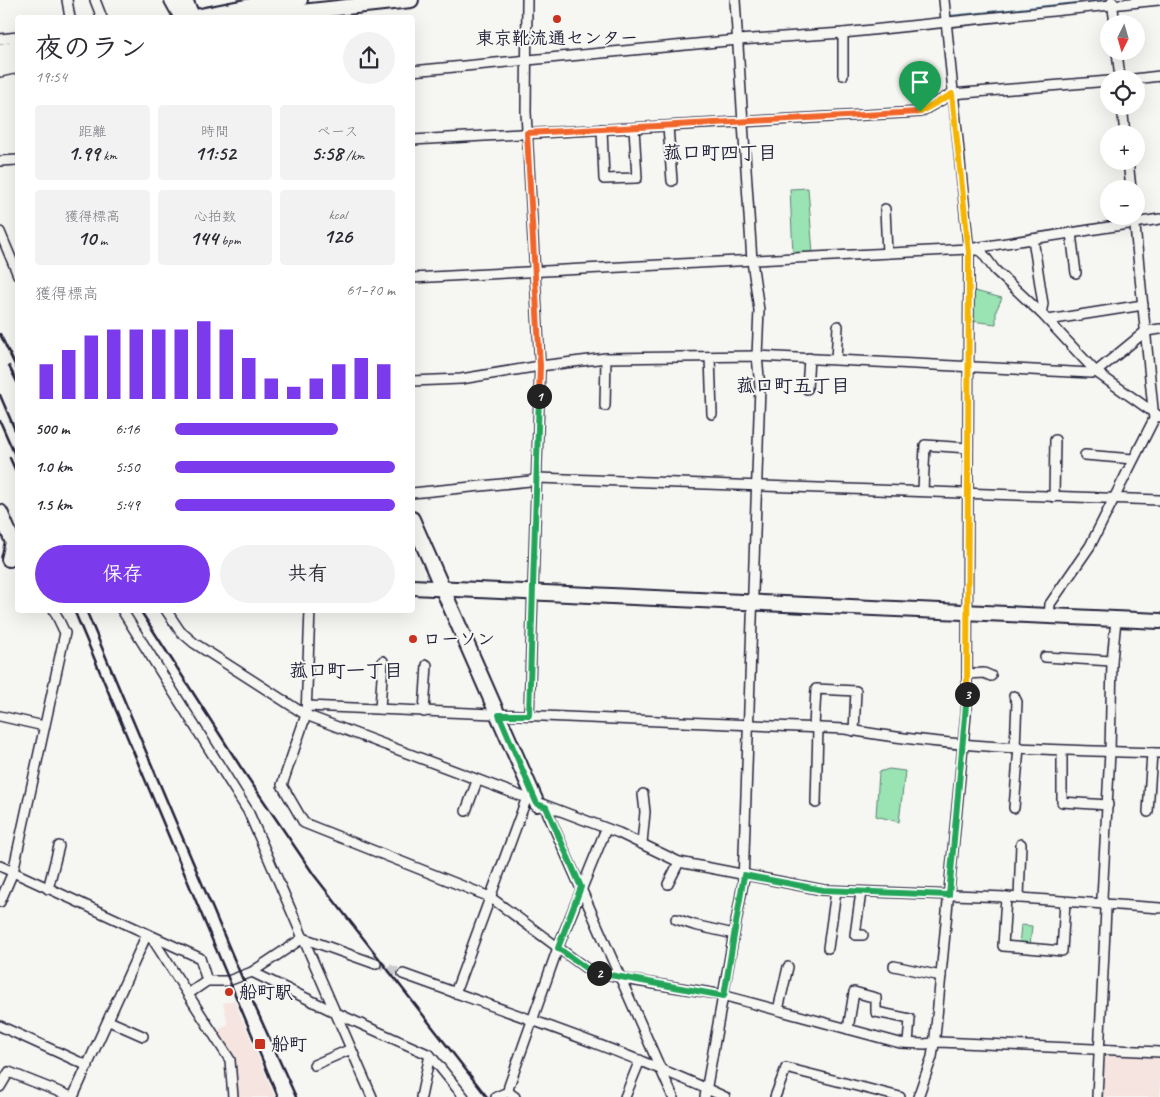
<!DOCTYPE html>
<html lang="ja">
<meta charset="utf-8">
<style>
:root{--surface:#fff;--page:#f2f2f3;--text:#2b2b33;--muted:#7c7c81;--accent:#7c3aed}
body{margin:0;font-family:Caveat,"Klee One",sans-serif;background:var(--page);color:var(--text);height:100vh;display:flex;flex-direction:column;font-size:19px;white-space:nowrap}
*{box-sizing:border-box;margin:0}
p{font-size:16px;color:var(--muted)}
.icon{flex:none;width:28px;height:28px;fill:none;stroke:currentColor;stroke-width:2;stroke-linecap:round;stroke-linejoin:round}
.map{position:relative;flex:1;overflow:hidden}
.sheet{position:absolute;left:15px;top:15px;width:400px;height:598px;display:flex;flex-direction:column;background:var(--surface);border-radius:5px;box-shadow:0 5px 20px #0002}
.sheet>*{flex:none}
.needle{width:32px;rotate:185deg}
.controls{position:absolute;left:1100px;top:15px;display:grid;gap:10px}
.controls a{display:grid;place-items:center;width:45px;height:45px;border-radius:50%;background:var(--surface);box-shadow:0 5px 20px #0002;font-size:25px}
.pin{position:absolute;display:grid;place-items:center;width:42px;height:42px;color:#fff;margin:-51px -21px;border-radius:50% 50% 50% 0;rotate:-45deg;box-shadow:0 0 5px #0007}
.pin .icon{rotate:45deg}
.km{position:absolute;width:25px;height:25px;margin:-12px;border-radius:50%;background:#222;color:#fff;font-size:14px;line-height:25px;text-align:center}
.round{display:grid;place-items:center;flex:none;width:52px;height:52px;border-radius:26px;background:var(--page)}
.headline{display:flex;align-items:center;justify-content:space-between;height:85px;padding:0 20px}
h1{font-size:28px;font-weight:800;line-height:38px}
.metrics{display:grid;grid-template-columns:repeat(3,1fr);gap:8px;height:85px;padding:5px 20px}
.metrics div{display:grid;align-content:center;border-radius:5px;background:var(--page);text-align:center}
.metrics b{font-size:21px;font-weight:800}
.metrics small{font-size:14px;font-weight:400}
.metrics p{font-size:14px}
.chart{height:140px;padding:10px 20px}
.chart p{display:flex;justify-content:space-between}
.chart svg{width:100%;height:90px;margin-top:5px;stroke:var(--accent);stroke-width:6}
.primary-button{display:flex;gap:10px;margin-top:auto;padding:10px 20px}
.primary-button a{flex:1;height:58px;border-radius:30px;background:var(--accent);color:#fff;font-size:20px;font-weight:800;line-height:58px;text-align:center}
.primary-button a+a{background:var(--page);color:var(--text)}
ul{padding:0 20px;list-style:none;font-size:16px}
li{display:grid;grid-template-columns:80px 60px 1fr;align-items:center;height:38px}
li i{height:12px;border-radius:6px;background:var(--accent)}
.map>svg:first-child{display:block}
.built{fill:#f5e4df}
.green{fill:#9ae3b2;stroke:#5e8276}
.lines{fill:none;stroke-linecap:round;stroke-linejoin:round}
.stream{stroke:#5e87a2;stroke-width:2.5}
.street-tunnel{stroke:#cccccd;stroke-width:9;stroke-dasharray:9 4.5;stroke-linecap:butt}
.street-casing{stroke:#22223b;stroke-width:12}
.secondary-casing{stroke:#22223b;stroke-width:18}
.street{stroke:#f6f6f2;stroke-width:9}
.secondary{stroke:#f6f6f2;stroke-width:14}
.rail{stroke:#22223b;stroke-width:2.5}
.split-1-casing{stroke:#fff;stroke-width:10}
.split-2-casing{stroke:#fff;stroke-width:10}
.split-3-casing{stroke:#fff;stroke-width:10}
.split-4-casing{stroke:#fff;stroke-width:10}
.split-1{stroke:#f0652b;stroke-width:6}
.split-2{stroke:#22a559;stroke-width:6}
.split-3{stroke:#22a559;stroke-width:6}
.split-4{stroke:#f5b400;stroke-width:6}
.poi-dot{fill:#c8321e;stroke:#f6f6f2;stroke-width:2}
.labels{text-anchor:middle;stroke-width:4;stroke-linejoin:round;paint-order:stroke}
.poi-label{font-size:18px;font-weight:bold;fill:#22223b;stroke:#f6f6f2;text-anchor:start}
.neighbourhood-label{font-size:19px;font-weight:bold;fill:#22223b;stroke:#f6f6f2}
</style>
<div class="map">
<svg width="1160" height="1097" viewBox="0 0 1160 1097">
<rect width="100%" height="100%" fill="#f6f6f2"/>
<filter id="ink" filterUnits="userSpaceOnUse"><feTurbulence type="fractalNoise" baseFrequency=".02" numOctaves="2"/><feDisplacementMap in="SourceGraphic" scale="10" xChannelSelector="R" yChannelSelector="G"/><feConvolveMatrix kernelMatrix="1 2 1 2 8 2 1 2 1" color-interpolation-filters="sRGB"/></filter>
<g filter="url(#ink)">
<g class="built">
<path d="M 234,1000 L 275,1097 L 237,1097 L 234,1060 L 218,1031 L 228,1024 L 223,1003 Z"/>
<path d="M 1105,1053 L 1160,1057 L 1160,1097 L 1101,1097 L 1102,1056 Z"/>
</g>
<g class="green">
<path d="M 808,188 L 813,254 L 793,255 L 790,189 Z"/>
<path d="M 971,290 L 1002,298 L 996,311 L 996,324 L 971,321 Z"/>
<path d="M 889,769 L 905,771 L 899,822 L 876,816 L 879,772 Z"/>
<path d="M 1021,925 L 1032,926 L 1030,946 L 1019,945 Z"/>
</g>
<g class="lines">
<path class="stream" d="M 952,16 L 1109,0"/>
<path class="street-tunnel" d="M 376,964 L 403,974"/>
<defs>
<g id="street">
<path d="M 67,0 L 70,18"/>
<path d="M 95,0 L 102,18"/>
<path d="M 527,0 L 526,112 L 540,366 L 529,715"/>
<path d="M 1112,1 L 1115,24"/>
<path d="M 843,33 L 843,75"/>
<path d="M 0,39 L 18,37"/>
<path d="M 1117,51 L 1120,79"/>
<path d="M 412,71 L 738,40 L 843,33 L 1159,0"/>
<path d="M 0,72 L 18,68"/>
<path d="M 1134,79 L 1160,76"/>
<path d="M 1122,106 L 1125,134"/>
<path d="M 668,126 L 672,181"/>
<path d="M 602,129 L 604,179 L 637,178 L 634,128"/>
<path d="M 412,140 L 920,112 L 952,94 L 1109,81"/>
<path d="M 0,161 L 18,160"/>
<path d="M 1128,161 L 1131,189"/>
<path d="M 885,209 L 887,253"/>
<path d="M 0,232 L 18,275"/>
<path d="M 1071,233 L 1076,273"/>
<path d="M 1033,239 L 1043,304 L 1041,313"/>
<path d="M 971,249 L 981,251 L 995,270 L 1041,313 L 1096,372 L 1160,417"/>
<path d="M 412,278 L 968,249 L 1160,219"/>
<path d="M 1048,320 L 1143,305"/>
<path d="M 710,357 L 712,414"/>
<path d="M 836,359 L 838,326"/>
<path d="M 412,381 L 461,379 L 540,366 L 606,358 L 757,356 L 1091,373 L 1096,372 L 1146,331 L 1160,329"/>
<path d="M 807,389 L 809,358"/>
<path d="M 605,406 L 606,358"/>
<path d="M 1085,455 L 1133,459"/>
<path d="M 923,491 L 925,445 L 968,448"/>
<path d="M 412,493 L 530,481 L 537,478 L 1160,500"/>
<path d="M 1054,497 L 1055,440"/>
<path d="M 122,610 L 248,811 L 372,1097"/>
<path d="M 166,610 L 180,631 L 194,643 L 306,715 L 619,833 L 679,862 L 823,890 L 1006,897 L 1160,908"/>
<path d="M 310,610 L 306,715 L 282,785 L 304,823 L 490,897 L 587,969 L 630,980 L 718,994 L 900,1043 L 925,1044 L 939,1042 L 1160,1052"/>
<path d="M 1049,617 L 1050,604 L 1090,546 L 1154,419 L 1134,216"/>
<path d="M 1045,657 L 1112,661"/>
<path d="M 967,674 L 984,673 L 991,676"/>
<path d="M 1014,696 L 1017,702 L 1015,747"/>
<path d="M 307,706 L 845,729 C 949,748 1054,750 1160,753"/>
<path d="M 380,709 L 383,661"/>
<path d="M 424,712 L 427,665"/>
<path d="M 0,716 L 44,726"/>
<path d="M 814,727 L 816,689 L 856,691 L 854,731"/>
<path d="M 1062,751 L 1062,802 L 1108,805"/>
<path d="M 816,803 L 818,728"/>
<path d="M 545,807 L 673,1097"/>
<path d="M 1014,808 L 1019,747"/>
<path d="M 466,811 L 477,781"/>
<path d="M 1148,812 L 1152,753"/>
<path d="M 642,843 L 645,812 L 643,794"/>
<path d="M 0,866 L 150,935 L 230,1060 L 233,1097"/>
<path d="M 668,884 L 679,862"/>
<path d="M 48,889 L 59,846"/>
<path d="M 861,892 L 855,935 L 863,935"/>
<path d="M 1006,897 L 1003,946 L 1062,951 L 1065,902"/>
<path d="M 1019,898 L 1021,844"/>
<path d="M 0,902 L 13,872 L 65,633 L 54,610"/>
<path d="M 676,919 L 694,925 L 734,934"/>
<path d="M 152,936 L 200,958 L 207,981"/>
<path d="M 828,948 L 836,891"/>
<path d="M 894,966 L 941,976"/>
<path d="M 252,972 L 345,1017 L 430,1055 L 464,1097"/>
<path d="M 403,974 C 511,1013 620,1049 725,1097"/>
<path d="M 455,993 L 526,800"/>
<path d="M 188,994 L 207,981 L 228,981 L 252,972 L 303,938 L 376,964"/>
<path d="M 778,1010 L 788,967"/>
<path d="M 109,1021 L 143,1036"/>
<path d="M 0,1026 L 88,1066"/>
<path d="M 848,1029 L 854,992 L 876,998 L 876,1012 L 910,1019 L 908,1043"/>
<path d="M 314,1065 L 351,1049"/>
<path d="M 0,1087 L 9,1072 L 72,1097"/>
<path d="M 73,1097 L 147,934"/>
<path d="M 421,1097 L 430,1055"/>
<path d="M 496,1097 L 508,1092"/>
<path d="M 515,1097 L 508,1092 L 509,1086 L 560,942 L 606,829"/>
<path d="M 625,1097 L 640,1060"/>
<path d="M 705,1097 L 743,883 L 760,387 L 757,356 L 759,310 L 752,261 L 735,0"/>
<path d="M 775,1097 L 786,1068 L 900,1097"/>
<path d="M 918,1097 L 932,1057 L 935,1037 L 967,704 L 967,678 L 969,253 L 944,0"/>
<path d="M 1097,1097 L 1106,909 L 1102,898 L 1110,752 L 1112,661 L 1116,620"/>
</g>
<g id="secondary">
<path d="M 172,0 L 182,18"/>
<path d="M 185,0 L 193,18"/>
<path d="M 190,18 L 266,3 L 300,0"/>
<path d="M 246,18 L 411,0"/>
<path d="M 0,51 L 18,48"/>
<path d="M 0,61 L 18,58"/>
<path d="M 0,512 L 13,542 L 9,559"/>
<path d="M 412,519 L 537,804"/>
<path d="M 412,587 L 1160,621"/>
</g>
</defs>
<use href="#street" class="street-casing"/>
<use href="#secondary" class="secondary-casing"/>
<use href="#street" class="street"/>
<use href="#secondary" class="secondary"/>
<g class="rail">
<path d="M 0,334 L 18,371"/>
<path d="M 9,366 L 18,384"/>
<path d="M 0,395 L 18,437"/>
<path d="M 0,421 L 18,462"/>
<path d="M 10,458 L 18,476"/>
<path d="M 74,610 L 278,1097"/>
<path d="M 86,610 L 243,980 L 296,1097"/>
<path d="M 140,610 L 240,766 L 314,875 L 487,1097"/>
</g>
</g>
</g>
<g class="lines" filter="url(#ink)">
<defs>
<path id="split-1" d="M 539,396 L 540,366 L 527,133 L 920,112"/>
<path id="split-2" d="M 539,396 L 529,715 L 499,715 L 537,804 L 546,807 L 581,887 L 558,948 L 587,969 L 599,973"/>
<path id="split-3" d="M 599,973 L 724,996 L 744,875 L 823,890 L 949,895 L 967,694"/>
<path id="split-4" d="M 920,112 L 952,94 L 969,253 L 967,694"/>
</defs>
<use href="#split-1" class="split-1-casing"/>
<use href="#split-2" class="split-2-casing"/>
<use href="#split-3" class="split-3-casing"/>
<use href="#split-4" class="split-4-casing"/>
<use href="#split-1" class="split-1"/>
<use href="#split-2" class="split-2"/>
<use href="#split-3" class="split-3"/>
<use href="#split-4" class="split-4"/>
</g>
<g class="poi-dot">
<circle cx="557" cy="19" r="5"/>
<circle cx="413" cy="639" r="5"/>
<circle cx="229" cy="992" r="5"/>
<rect x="254" y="1038" width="12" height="12" rx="2.5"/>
</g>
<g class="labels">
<g class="poi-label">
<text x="557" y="44" text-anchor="middle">東京靴流通センター</text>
<text x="423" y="645">ローソン</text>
<text x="239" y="998">船町駅</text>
<text x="271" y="1050">船町</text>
</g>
<g class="neighbourhood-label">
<text x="720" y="159">菰口町四丁目</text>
<text x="793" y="392">菰口町五丁目</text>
<text x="346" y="677">菰口町一丁目</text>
</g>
</g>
</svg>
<div class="controls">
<a><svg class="needle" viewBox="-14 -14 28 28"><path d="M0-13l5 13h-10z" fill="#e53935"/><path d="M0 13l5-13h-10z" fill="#7c7c81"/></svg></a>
<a><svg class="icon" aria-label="locate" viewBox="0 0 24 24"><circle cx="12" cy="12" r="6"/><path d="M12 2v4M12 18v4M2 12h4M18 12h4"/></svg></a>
<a>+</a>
<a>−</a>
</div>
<div class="pin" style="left:920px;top:112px;background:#1e9e55"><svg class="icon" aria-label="arrive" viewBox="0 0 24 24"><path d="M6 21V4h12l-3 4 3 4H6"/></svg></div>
<b class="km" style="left:539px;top:396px">1</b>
<b class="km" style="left:599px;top:973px">2</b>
<b class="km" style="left:967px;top:694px">3</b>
<section class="sheet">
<div class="headline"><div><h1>夜のラン</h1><p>19:54</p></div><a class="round"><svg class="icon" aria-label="share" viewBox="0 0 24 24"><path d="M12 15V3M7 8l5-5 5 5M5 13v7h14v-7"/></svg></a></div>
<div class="metrics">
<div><p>距離</p><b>1.99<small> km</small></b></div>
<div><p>時間</p><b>11:52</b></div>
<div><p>ペース</p><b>5:58<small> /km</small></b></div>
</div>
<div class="metrics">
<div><p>獲得標高</p><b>10<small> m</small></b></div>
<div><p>心拍数</p><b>144<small> bpm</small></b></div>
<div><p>kcal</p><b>126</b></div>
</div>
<div class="chart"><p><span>獲得標高</span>61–70 m</p>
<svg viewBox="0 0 160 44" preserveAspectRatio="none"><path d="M5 44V27M15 44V20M25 44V13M35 44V10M45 44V10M55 44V10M65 44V10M75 44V6M85 44V10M95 44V24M105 44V34M115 44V38M125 44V34M135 44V27M145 44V24M155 44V27"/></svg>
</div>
<ul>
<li><b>500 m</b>6:16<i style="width:74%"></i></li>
<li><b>1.0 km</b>5:50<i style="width:100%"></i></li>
<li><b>1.5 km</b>5:49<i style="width:100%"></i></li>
</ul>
<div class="primary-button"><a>保存</a><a>共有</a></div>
</section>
</div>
